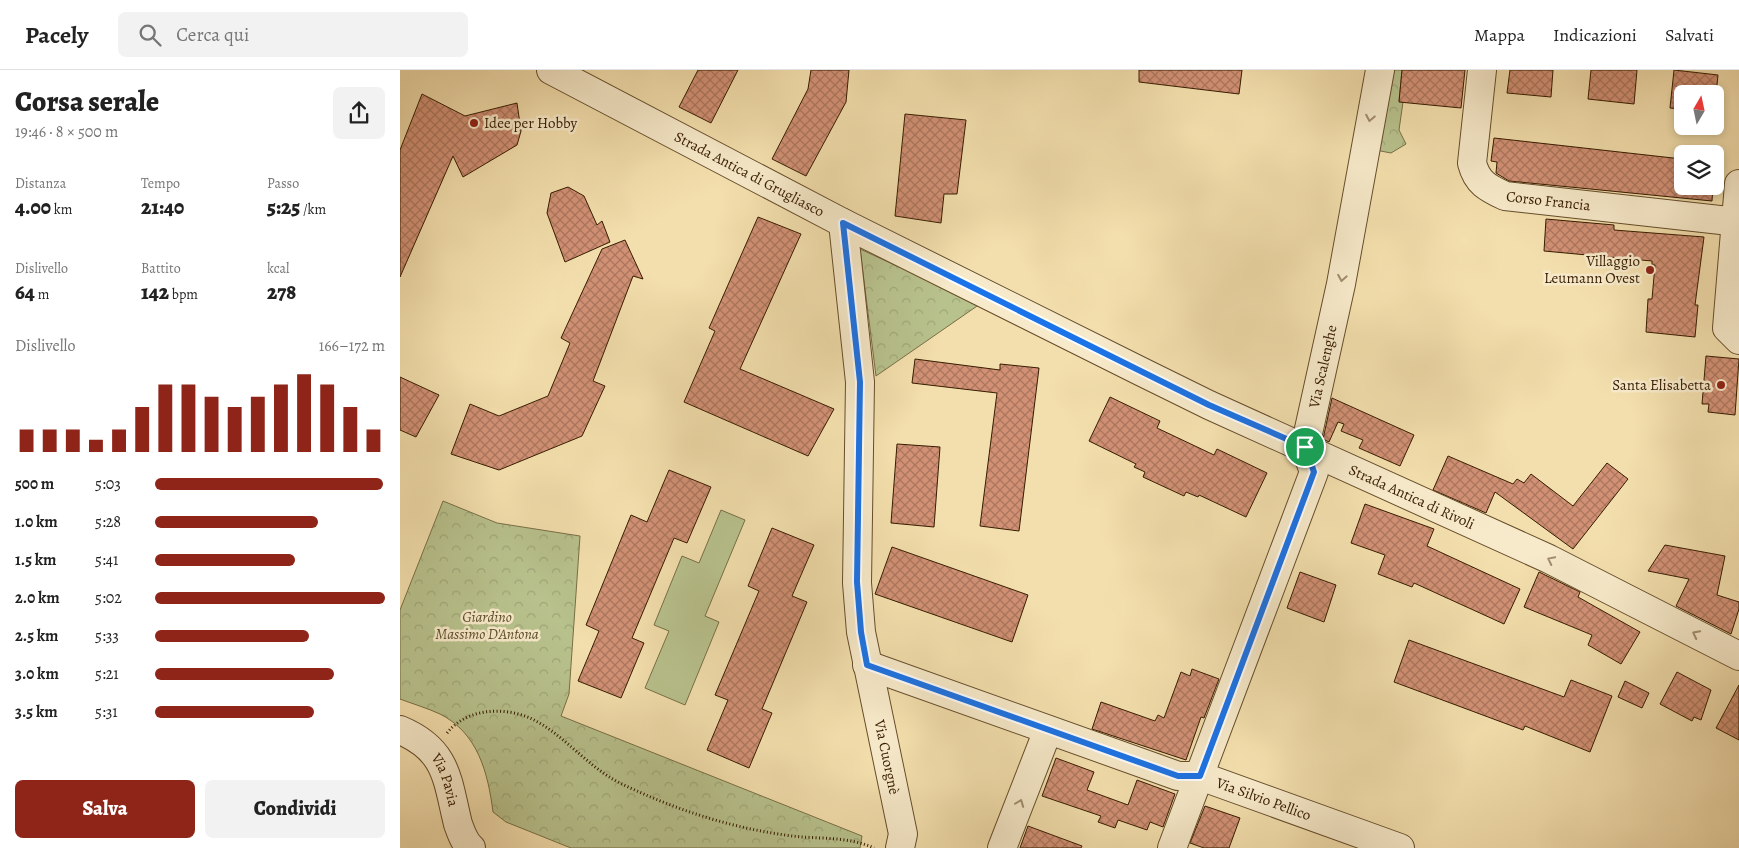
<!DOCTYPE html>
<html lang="it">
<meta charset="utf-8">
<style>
:root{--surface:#fff;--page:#f2f2f2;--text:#222;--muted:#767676;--line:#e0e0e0;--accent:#8f2418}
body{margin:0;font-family:Alegreya,serif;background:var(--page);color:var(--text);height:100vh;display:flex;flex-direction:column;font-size:19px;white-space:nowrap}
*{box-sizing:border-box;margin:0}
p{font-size:16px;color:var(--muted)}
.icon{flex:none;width:28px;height:28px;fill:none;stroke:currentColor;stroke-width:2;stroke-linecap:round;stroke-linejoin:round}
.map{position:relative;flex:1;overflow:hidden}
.drawer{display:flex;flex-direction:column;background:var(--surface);width:400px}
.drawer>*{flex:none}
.needle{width:32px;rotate:9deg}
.controls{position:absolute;left:1274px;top:15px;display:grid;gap:10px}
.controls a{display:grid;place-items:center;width:50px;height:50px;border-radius:8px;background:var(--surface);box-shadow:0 2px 8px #0003;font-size:25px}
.pin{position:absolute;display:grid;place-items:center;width:42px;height:42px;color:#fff;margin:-21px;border:2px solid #fff;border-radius:50%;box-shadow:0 1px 5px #0007}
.round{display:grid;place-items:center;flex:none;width:52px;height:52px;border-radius:8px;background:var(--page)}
.summary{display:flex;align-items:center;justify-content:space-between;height:85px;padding:0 15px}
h1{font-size:28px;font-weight:800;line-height:38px}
.metrics{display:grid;grid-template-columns:repeat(3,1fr);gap:8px;height:85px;padding:5px 15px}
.metrics div{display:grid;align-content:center}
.metrics b{font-size:21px;font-weight:800}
.metrics small{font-size:14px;font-weight:400}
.metrics p{font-size:14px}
.chart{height:140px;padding:10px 15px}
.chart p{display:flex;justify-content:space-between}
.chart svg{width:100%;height:90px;margin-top:5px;stroke:var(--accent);stroke-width:6}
.action{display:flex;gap:10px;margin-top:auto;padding:10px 15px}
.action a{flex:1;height:58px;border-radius:8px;background:var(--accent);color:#fff;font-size:20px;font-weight:800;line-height:58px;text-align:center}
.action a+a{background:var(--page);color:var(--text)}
ul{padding:0 15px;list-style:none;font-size:16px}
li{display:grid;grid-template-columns:80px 60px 1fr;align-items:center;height:38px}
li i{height:12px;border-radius:6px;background:var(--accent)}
header{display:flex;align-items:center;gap:30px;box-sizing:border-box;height:70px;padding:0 25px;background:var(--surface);border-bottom:1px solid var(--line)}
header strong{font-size:24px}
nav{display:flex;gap:28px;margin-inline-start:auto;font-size:18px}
.search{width:350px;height:45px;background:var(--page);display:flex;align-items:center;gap:12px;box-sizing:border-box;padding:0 18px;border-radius:8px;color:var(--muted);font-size:19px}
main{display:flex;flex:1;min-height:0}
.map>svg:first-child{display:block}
.grass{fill:#b8c28d;stroke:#786f46}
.forest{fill:url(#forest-crowns);stroke:#786f46}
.building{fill:url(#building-cross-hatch);stroke:#371c00}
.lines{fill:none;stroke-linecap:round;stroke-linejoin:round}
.minor-casing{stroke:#664d2b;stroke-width:30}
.path{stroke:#371c00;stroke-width:3;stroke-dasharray:1 2.5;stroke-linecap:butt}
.minor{stroke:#f7eaca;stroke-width:28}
.oneway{stroke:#a18d6f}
.route-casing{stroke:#fff;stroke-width:10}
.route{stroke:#1a73e8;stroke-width:6}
.poi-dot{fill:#8f2418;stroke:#f7eaca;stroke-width:2}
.labels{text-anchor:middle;stroke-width:5;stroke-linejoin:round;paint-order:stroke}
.poi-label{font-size:15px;fill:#371c00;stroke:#f7eaca;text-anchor:end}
.street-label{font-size:15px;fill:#371c00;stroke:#f7eaca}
.park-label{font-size:15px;font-style:italic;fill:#5e4e2a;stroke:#f7eaca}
</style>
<header>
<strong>Pacely</strong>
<div class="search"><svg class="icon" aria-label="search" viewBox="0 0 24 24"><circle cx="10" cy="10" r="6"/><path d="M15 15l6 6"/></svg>Cerca qui</div>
<nav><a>Mappa</a><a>Indicazioni</a><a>Salvati</a></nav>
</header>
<main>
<section class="drawer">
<div class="summary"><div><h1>Corsa serale</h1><p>19:46 · 8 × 500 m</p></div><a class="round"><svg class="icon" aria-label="share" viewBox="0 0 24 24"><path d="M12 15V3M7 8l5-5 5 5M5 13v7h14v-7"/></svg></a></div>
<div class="metrics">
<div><p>Distanza</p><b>4.00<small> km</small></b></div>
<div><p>Tempo</p><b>21:40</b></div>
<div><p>Passo</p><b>5:25<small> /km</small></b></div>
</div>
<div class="metrics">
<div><p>Dislivello</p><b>64<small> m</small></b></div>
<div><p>Battito</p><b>142<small> bpm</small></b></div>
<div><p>kcal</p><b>278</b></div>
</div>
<div class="chart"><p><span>Dislivello</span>166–172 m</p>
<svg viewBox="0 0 160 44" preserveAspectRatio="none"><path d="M5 44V33M15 44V33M25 44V33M35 44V38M45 44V33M55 44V22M65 44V11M75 44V11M85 44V17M95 44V22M105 44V17M115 44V11M125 44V6M135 44V11M145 44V22M155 44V33"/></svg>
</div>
<ul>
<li><b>500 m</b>5:03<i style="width:99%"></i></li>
<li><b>1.0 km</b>5:28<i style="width:71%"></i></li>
<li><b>1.5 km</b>5:41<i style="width:61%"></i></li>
<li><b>2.0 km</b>5:02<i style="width:100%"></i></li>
<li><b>2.5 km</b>5:33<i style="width:67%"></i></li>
<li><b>3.0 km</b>5:21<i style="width:78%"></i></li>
<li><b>3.5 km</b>5:31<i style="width:69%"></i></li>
</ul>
<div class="action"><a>Salva</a><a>Condividi</a></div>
</section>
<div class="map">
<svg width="1339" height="778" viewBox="0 0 1339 778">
<defs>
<pattern id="forest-crowns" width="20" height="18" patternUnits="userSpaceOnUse" patternTransform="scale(1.25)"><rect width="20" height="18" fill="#b8c28d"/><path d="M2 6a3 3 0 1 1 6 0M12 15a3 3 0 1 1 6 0" fill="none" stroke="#9fa678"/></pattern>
<pattern id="building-cross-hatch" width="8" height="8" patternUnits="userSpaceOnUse" patternTransform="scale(1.25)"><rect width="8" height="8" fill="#d29175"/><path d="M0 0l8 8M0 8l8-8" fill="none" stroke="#ab765e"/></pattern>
</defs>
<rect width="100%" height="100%" fill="#f3dfad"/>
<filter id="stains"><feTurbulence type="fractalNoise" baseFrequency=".004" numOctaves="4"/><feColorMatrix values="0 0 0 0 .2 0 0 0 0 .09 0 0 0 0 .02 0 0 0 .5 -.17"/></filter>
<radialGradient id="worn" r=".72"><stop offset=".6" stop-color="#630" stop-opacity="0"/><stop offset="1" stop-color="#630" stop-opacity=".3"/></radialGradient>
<path class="grass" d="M 321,440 L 345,450 L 305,546 L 319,552 L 285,635 L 245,618 L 269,561 L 254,555 L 282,486 L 299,493 Z"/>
<g class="forest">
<path d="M 980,0 L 1002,0 L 999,31 L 1003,32 L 999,60 L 1006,74 L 991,83 L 965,78 Z"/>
<path d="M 460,179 L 580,234 L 476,306 Z"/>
<path d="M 43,431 L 97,453 L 180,466 L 169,624 L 161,646 L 462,766 L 460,778 L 171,778 L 106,752 L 93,742 C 88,703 78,663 40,644 C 27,638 13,634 0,629 L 0,540 Z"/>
</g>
<g class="building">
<path d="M 298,0 L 338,0 L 311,53 L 279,37 Z"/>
<path d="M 411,0 L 449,0 L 446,32 L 406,106 L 372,89 L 408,19 Z"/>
<path d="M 739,0 L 842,0 L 839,24 L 739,12 Z"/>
<path d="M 1002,0 L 1065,0 L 1061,38 L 999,32 Z"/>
<path d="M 1110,0 L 1153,0 L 1151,27 L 1107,23 Z"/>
<path d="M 1191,0 L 1237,0 L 1234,34 L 1188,29 Z"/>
<path d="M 1274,0 L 1318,5 L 1315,34 L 1315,24 L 1282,24 L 1282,39 L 1270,38 Z"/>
<path d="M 22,24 L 65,46 L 117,33 L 121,61 L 117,75 L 63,107 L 53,86 L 0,207 L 0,80 Z"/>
<path d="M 505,44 L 566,50 L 557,124 L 544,124 L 541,153 L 495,146 Z"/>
<path d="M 1094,68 L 1282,89 L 1282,116 L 1313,116 L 1312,131 L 1109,111 L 1096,103 L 1097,92 L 1091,91 Z"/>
<path d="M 168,117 L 184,126 L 197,155 L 202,151 L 210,172 L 165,192 L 147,143 L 151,123 Z"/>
<path d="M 358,147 L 401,164 L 340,299 L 434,339 L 408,386 L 284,332 L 315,261 L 309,258 Z"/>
<path d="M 1146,149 L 1214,155 L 1214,160 L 1304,167 L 1295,235 L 1298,235 L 1295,267 L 1246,262 L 1248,229 L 1252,229 L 1255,195 L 1252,195 L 1252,191 L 1144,181 Z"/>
<path d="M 225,170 L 243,209 L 233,206 L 193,311 L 205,316 L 182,366 L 99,400 L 51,384 L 70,334 L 99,346 L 148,326 L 170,273 L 161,268 L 202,179 Z"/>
<path d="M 1306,286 L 1339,289 L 1335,345 L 1308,342 L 1309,334 L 1302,334 Z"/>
<path d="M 515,289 L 600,300 L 600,294 L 639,298 L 619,461 L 580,456 L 597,323 L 512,313 Z"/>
<path d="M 0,307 L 39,325 L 16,367 L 0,360 Z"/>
<path d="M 710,327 L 760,351 L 757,358 L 814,385 L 817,379 L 867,403 L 846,447 L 799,425 L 798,427 L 786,422 L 784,426 L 743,407 L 745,402 L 734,397 L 736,394 L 689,371 Z"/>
<path d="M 932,328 L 1014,365 L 1000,396 L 959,378 L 963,370 L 941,361 L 944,354 L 938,352 L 929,372 L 923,369 Z"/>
<path d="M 497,374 L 540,377 L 534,457 L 491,453 Z"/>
<path d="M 1048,386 L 1113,414 L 1117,409 L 1124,413 L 1131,404 L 1173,436 L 1207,393 L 1228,409 L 1173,479 L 1095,422 L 1086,443 L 1033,420 Z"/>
<path d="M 269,400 L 311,417 L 287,473 L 274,468 L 232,568 L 244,573 L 221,628 L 178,611 L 199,561 L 186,555 L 231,445 L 247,452 Z"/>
<path d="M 965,434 L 1034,459 L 1027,476 L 1120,519 L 1104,554 L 1014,513 L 1012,517 L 978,504 L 985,485 L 951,473 Z"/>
<path d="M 372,458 L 414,475 L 392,526 L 407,532 L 362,639 L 372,643 L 349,698 L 307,680 L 328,630 L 315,625 L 359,521 L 348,516 Z"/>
<path d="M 1265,475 L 1325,486 L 1317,525 L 1339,532 L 1339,539 L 1331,564 L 1276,536 L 1289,509 L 1248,501 Z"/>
<path d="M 492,477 L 628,525 L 612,572 L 475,524 Z"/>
<path d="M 900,502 L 936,515 L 924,552 L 887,538 Z"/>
<path d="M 1139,502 L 1180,522 L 1178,527 L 1240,562 L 1221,594 L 1188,575 L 1192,565 L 1124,537 Z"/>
<path d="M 1009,570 L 1164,627 L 1171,610 L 1212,626 L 1190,682 L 1125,656 L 1123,660 L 994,612 Z"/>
<path d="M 792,599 L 819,609 L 804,648 L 801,647 L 786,690 L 692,659 L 701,632 L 755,651 L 758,645 L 764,648 L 781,602 L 790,606 Z"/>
<path d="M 1277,602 L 1311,620 L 1301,650 L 1294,647 L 1292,651 L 1260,634 Z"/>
<path d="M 1225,611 L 1249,623 L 1242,638 L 1218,627 Z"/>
<path d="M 1339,615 L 1339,670 L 1316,658 Z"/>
<path d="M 656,688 L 694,702 L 687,720 L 728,735 L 737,710 L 775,724 L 763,757 L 750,752 L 747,760 L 718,750 L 715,758 L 698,752 L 701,746 L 642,726 Z"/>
<path d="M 805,736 L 840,748 L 829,778 L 804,778 L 790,773 Z"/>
<path d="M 628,756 L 682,776 L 681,778 L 620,778 Z"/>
</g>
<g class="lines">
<defs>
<g id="minor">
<path id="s1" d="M 151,0 L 443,153 L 740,301 L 809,335 L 1149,489 L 1339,586"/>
<path id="s2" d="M 1082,0 L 1072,93 C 1077,113 1088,118 1105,126 L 1339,152"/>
<path d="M 1339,114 L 1327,258 L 1339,270"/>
<path id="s3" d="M 443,153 L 460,312 L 457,513 L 461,562 L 503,764 L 500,778"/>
<path id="s4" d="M 467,595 L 778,706 L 800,706 L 1000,778"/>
<path id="s5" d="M 0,660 C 48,680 47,710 58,754 C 61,762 64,772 71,778"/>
<path d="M 602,778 L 648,660"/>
<path id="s6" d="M 772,778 L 914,402 L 905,377 L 941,214 L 980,0"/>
</g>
</defs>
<use href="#minor" class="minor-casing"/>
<path class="path" d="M 47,663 C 66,639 102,636 130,648 C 163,663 188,698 222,714 C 274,739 328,757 385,765 C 416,770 445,765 474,778"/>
<use href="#minor" class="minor"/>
</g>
<defs><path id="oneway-chevron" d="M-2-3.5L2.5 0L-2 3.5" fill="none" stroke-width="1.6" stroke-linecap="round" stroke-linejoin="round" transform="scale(1.25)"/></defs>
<g class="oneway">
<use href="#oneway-chevron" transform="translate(970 48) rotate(101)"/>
<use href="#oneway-chevron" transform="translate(942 208) rotate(100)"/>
<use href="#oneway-chevron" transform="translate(1151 490) rotate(-154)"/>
<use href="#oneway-chevron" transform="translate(1296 564) rotate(-153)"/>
<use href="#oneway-chevron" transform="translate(620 733) rotate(-69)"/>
</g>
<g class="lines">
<defs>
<path id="route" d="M 443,153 L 809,335 L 905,377 L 914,402 L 800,706 L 778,706 L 467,595 L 461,562 L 457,512 L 460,312 Z"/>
</defs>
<use href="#route" class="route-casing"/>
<use href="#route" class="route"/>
</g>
<g class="poi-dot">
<circle cx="74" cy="53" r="5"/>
<circle cx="1250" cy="200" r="5"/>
<circle cx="1321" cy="315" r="5"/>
</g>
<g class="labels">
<g class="poi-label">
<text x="84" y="58" text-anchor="start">Idee per Hobby</text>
<text x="1240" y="196">Villaggio<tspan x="1240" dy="17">Leumann Ovest</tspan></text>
<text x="1311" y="320">Santa Elisabetta</text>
</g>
<g class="street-label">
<text dy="5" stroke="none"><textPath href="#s1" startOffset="224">Strada Antica di Grugliasco</textPath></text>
<text dy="5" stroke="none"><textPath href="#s2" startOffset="186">Corso Francia</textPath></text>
<text dy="5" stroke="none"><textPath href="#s6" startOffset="511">Via Scalenghe</textPath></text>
<text dy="5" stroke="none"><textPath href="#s1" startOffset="961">Strada Antica di Rivoli</textPath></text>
<text dy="5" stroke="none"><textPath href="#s3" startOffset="538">Via Cuorgnè</textPath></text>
<text dy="5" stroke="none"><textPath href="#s5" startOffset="71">Via Pavia</textPath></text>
<text dy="5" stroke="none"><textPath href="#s4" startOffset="420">Via Silvio Pellico</textPath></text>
</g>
<g class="park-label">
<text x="87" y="552">Giardino<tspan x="87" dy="17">Massimo D'Antona</tspan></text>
</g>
</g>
<rect width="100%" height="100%" filter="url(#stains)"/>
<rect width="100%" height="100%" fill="url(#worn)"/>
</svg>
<div class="controls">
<a><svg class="needle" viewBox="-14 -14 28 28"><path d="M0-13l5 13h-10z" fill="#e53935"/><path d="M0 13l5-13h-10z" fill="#767676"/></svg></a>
<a><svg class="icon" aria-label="layers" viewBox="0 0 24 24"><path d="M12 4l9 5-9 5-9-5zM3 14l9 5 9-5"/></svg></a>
</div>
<div class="pin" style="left:905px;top:377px;background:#1e9e55"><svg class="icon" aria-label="arrive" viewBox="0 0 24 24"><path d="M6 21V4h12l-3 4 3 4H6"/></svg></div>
</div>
</main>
